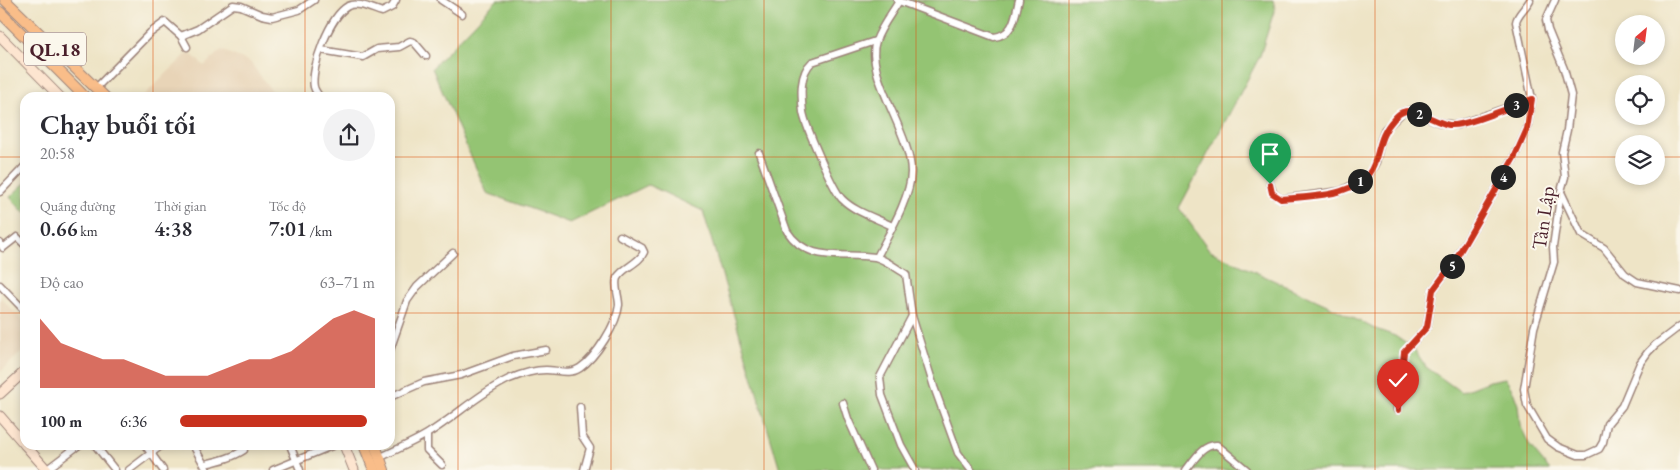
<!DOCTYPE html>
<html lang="vi">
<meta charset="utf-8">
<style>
:root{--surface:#fff;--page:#f2f2f3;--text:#2b2b33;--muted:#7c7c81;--accent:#c8321e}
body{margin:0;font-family:"EB Garamond",serif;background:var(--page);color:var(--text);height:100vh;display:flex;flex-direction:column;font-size:19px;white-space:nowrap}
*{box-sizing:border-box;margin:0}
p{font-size:16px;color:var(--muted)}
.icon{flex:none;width:28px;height:28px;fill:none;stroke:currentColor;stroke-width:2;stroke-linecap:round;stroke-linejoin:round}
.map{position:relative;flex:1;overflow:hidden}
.drawer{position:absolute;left:20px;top:92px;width:375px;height:358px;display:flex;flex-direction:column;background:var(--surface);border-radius:15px;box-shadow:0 2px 8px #0003}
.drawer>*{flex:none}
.needle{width:32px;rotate:28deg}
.buttons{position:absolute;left:1615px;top:15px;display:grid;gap:10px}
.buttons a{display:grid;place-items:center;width:50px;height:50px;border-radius:50%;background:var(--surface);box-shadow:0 2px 8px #0003;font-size:25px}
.pin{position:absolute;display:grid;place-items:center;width:42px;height:42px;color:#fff;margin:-51px -21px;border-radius:50% 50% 50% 0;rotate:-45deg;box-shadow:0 0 5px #0007}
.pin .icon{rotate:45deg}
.km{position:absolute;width:25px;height:25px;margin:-12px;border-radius:50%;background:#222;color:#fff;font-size:14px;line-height:25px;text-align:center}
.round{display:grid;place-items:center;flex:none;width:52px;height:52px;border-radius:26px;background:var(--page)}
.summary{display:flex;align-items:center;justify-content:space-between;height:85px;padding:0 20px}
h1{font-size:28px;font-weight:600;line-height:38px}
.figures{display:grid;grid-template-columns:repeat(3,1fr);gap:8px;height:85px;padding:5px 20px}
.figures div{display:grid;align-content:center}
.figures b{font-size:21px;font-weight:600}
.figures small{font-size:14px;font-weight:400}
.figures p{font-size:14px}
.chart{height:140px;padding:10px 20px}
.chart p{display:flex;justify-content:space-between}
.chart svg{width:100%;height:90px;margin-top:5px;fill:var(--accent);opacity:.7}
ul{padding:0 20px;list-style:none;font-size:16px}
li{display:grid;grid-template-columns:80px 60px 1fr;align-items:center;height:38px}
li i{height:12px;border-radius:6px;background:var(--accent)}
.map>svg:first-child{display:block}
.built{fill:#e8d4b7}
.green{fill:#94c473;stroke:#6f724f}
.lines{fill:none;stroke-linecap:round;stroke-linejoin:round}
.street-casing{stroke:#9c8278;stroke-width:9}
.secondary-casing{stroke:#9c8278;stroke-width:11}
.primary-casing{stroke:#9c8278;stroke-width:12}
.street{stroke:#fff;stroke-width:6}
.secondary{stroke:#fde5d0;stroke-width:9}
.primary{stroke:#f9bd89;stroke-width:10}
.route-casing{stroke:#fff;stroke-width:10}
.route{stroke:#c8321e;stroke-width:6}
.grid{fill:none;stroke:#e0560e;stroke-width:1;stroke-opacity:0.55}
.labels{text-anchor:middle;stroke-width:4;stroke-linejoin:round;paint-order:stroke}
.shield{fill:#fbf7ec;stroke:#7f6065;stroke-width:1}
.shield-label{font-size:19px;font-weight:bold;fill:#4a1f2b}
.street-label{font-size:20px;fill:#4a1f2b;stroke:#fbf7ec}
</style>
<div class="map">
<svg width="1680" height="470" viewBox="0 0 1680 470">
<rect width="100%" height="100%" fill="#fbf7ec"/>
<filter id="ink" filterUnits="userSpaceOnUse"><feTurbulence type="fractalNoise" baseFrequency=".02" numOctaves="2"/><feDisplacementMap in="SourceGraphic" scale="10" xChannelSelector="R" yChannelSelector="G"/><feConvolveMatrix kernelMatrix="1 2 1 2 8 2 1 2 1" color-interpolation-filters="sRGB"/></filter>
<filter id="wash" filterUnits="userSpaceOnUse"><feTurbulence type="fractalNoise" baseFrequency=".0096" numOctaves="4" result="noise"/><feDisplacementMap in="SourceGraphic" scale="20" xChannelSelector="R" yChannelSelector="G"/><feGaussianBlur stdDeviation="1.12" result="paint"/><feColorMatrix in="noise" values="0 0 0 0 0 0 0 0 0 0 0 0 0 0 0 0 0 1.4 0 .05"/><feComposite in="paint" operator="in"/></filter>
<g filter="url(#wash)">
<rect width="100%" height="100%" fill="#eee4c6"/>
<g class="built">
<path d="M 221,50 L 250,62 L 276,97 L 142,97 L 189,52 L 204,66 Z"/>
<path d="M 0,297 L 25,323 L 25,349 L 0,372 Z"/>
</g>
<g class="green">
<path d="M 497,0 L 1273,0 L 1275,8 L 1260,56 L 1179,208 L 1210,251 L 1327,305 L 1373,328 L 1395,336 L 1414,349 L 1426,367 L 1461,392 L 1489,381 L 1505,378 L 1513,391 L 1518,405 L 1520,425 L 1530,446 L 1550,470 L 780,470 L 703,211 L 648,185 L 570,223 L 487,193 L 432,68 Z"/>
<path d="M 25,183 L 25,214 L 10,197 Z"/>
</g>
</g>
<g filter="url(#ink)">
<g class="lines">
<defs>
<g id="street">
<path d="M 441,0 L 462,14"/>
<path d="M 1555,0 L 1546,20 L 1548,30 L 1564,69 L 1571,95 L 1567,130 L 1562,152 L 1565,177 L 1561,191 L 1553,247 L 1554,262 L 1534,328 L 1524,389 L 1527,405 L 1547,439 L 1558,447 L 1578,455 L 1586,455 L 1599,449 L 1603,442 L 1607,424 L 1622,406 L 1640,363 L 1648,352 L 1655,345 L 1680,326"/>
<path d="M 899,1 L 994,37 C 1014,35 1015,16 1019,0"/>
<path d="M 181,36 L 187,47"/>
<path d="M 875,41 L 812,62 C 799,74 801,96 803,112 C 805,125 833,190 842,199 C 855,212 876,218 892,226"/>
<path d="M 321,50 L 363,57 L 377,49 L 399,47 L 410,41 L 414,42 L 426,56"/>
<path d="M 96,88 L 150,33 L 165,22 L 181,36 L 198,29 L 233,5 L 241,6 L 262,15 L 272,17 L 299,10 L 314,0"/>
<path d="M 320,98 C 318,94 315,91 314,87 C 310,68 330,16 348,6 C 358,1 372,9 382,12 L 392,7 L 396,0"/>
<path d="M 759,153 L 787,231 C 808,264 842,252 875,257 C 885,259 897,269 906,274 L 912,316 L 934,387 L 958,453 L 971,470"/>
<path d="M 1270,184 L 1273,193 L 1281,199 L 1341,191 L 1365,178 L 1370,173 L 1376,162 L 1381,140 L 1385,129 L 1403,112 L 1411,110 L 1441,123 L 1457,125 L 1532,99"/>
<path d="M 0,192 L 25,166"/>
<path d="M 1561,192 L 1581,234 L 1604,248 L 1625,274 L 1637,282 L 1680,291"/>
<path d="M 0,243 L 3,248 L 17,237 L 25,245"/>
<path d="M 877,257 C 888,235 911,197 911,172 C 911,133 864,74 876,41 C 880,28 892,13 899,1 L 897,0"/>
<path d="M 0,285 L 25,311"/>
<path d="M 912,316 L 880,377 L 882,395 L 901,445 L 915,470"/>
<path d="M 390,350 L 407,301 L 417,287 L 453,253"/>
<path d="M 390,397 L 424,382 L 461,375 L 513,356 L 546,350"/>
<path d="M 843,403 L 848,419 L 871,470"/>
<path d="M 580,407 L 582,436 L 590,448 L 584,470"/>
<path d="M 1397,410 L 1404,352 L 1427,327 L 1433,290 L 1454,262 L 1514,158 L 1527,129 L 1532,99 L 1516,22 C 1517,14 1526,8 1530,0"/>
<path d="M 427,435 L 427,450 L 442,465"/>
<path d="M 95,445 L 115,470"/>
<path d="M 145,445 L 163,470"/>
<path d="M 193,445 L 207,470"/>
<path d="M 290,445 L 300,470"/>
<path d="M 379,458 C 395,450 412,443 427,434 C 455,417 479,393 509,379 C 521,374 534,370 546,370 C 557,370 570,375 580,368 C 596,357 617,324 619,305 C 619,296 614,286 617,278 C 623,267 639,264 644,252 L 642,248 L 620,236"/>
<path d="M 205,464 C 218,461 232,458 244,450 L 243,445"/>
<path d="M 46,470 L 79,445"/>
<path d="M 129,470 L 162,445"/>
<path d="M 273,470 L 334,445"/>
<path d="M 1186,470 C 1194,460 1203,444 1217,445 L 1247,470"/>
</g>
<g id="secondary">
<path d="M 0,36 L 61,98"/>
<path d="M 0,394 L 25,371"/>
<path d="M 0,416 L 25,445"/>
<path d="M 25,445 L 47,470"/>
<path d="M 344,445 L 354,470"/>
</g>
<g id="primary">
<path d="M 5,0 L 106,98"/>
<path d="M 0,12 L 86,98"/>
<path d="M 364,445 L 374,470"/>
<path d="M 375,445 L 384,470"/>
</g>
</defs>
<use href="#street" class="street-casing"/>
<use href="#secondary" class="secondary-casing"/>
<use href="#primary" class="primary-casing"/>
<use href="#street" class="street"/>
<use href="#secondary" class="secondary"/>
<use href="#primary" class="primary"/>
</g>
</g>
<g class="lines" filter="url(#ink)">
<defs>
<path id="route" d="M 1270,184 L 1272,193 L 1281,199 C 1300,197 1323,197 1341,191 C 1389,176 1368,146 1394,119 C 1397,116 1399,113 1403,112 C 1415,107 1436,123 1449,125 C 1465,127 1515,105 1532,99 L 1527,129 L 1514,158 L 1454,262 L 1433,290 L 1427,327 L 1404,352 L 1398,410"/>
</defs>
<use href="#route" class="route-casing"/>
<use href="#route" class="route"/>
</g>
<path class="grid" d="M 153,0 L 153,98M 305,0 L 305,98M 458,0 L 458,470M 611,0 L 611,470M 764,0 L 764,470M 916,0 L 916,470M 1069,0 L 1069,470M 1222,0 L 1222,470M 1375,0 L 1375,470M 1527,0 L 1527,470M 0,157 L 25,157M 390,157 L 1624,157M 1656,157 L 1680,157M 0,313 L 25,313M 390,313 L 1680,313M 153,445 L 153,470M 305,445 L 305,470"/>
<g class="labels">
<rect class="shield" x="24" y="32.5" width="62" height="33" rx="4"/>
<g class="shield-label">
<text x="55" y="56">QL.18</text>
</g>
<g class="street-label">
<text transform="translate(1543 218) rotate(-82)" y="7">Tân Lập</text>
</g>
</g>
</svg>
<div class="buttons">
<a><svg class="needle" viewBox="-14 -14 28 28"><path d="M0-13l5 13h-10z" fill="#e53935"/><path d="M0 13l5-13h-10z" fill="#7c7c81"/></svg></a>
<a><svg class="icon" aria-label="locate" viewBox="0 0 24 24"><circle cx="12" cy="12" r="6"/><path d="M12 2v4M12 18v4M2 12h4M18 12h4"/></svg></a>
<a><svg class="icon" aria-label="layers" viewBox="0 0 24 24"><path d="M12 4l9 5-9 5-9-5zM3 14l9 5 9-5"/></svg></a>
</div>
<div class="pin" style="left:1270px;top:184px;background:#1e9e55"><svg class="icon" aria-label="arrive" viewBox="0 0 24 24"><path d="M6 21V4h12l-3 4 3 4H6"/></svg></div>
<div class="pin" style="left:1398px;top:410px;background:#d93025"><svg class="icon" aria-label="check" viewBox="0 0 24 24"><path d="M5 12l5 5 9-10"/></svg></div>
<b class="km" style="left:1360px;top:181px">1</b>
<b class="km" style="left:1419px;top:114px">2</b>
<b class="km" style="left:1516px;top:105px">3</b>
<b class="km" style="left:1503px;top:177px">4</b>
<b class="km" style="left:1452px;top:266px">5</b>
<section class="drawer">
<div class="summary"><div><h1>Chạy buổi tối</h1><p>20:58</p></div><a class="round"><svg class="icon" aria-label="share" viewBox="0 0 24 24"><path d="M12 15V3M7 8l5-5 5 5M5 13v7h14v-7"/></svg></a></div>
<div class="figures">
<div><p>Quãng đường</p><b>0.66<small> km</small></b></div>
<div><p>Thời gian</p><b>4:38</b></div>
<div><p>Tốc độ</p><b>7:01<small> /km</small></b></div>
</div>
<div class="chart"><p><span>Độ cao</span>63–71 m</p>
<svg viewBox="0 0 160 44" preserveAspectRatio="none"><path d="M0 44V10L10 22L20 26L30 30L40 30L50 34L60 38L70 38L80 38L90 34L100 30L110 30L120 26L130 18L140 10L150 6L160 10V44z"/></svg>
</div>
<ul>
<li><b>100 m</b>6:36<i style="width:96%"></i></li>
</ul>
</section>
</div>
